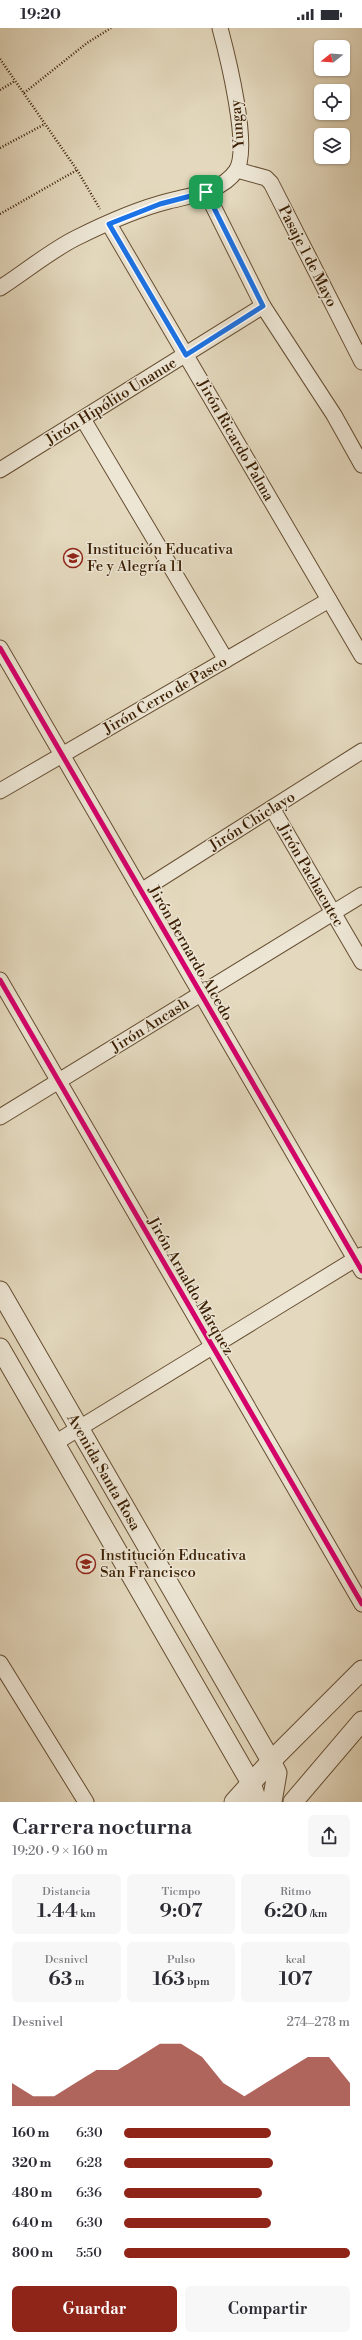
<!DOCTYPE html>
<html lang="es">
<meta charset="utf-8">
<style>
:root{--surface:#fff;--page:#f7f7f7;--text:#2b2b33;--muted:#7c7c81;--accent:#8f2418}
body{margin:0;font-family:"Libre Bodoni",serif;background:var(--page);color:var(--text);height:100vh;display:flex;flex-direction:column;font-size:15px;white-space:nowrap}
*{box-sizing:border-box;margin:0}
p{font-size:13px;color:var(--muted)}
.icon{flex:none;width:22px;height:22px;fill:none;stroke:currentColor;stroke-width:2;stroke-linecap:round;stroke-linejoin:round}
.map{position:relative;height:1774px;overflow:hidden}
.drawer{display:flex;flex-direction:column;background:var(--surface);flex:1}
.drawer>*{flex:none}
.needle{width:26px;rotate:253deg}
.tools{position:absolute;left:314px;top:12px;display:grid;gap:8px}
.tools a{display:grid;place-items:center;width:36px;height:36px;border-radius:6px;background:var(--surface);box-shadow:0 1px 3px #0004;font-size:20px}
.pin{position:absolute;display:grid;place-items:center;width:34px;height:34px;color:#fff;margin:-17px;border-radius:8px;box-shadow:0 2px 6px #0006}
.round{display:grid;place-items:center;flex:none;width:42px;height:42px;border-radius:6px;background:var(--page)}
.overview{display:flex;align-items:center;justify-content:space-between;height:68px;padding:0 12px}
h1{font-size:22px;font-weight:600;line-height:30px}
.figures{display:grid;grid-template-columns:repeat(3,1fr);gap:6px;height:68px;padding:4px 12px}
.figures div{display:grid;align-content:center;border-radius:6px;background:var(--page);text-align:center}
.figures b{font-size:20px;font-weight:600}
.figures small{font-size:11px;font-weight:400}
.figures p{font-size:11px}
.chart{height:112px;padding:8px 12px}
.chart p{display:flex;justify-content:space-between}
.chart svg{width:100%;height:72px;margin-top:4px;fill:var(--accent);opacity:.7}
.button{display:flex;gap:8px;margin-top:auto;padding:8px 12px}
.button a{flex:1;height:46px;border-radius:6px;background:var(--accent);color:#fff;font-size:16px;font-weight:600;line-height:46px;text-align:center}
.button a+a{background:var(--page);color:var(--text)}
ul{padding:0 12px;list-style:none;font-size:13px}
li{display:grid;grid-template-columns:64px 48px 1fr;align-items:center;height:30px}
li i{height:10px;border-radius:5px;background:var(--accent)}
.status{display:flex;justify-content:space-between;align-items:center;height:28px;padding:0 20px;background:var(--surface);direction:ltr}
.status svg{height:11px;fill:currentColor}
.map>svg:first-child{display:block}
.lines{fill:none;stroke-linecap:round;stroke-linejoin:round}
.minor-casing{stroke:#664e32;stroke-width:17}
.tertiary-casing{stroke:#664e32;stroke-width:21}
.path{stroke:#3c2004;stroke-width:2.5;stroke-dasharray:1 2;stroke-linecap:butt}
.minor{stroke:#ede6d5;stroke-width:15}
.tertiary{stroke:#ede6d5;stroke-width:19}
.cycleway-casing{stroke:#ede6d5;stroke-width:8}
.cycleway{stroke:#d6006c;stroke-width:5}
.route-casing{stroke:#fff;stroke-width:8}
.route{stroke:#1a73e8;stroke-width:5}
.labels{text-anchor:middle;stroke-width:3;stroke-linejoin:round;paint-order:stroke}
.street-label{font-size:15px;fill:#3c2004;stroke:#ede6d5}
.poi-label{font-size:15px;fill:#3c2004;stroke:#ede6d5;text-anchor:start}
</style>
<div class="status"><b>19:20</b><svg viewBox="0 0 49 12"><path d="M0 12V9h3v3zM5 12V6h3v6zM10 12V3h3v9zM15 12V0h3v12zM26 1h20v11H26zM47 4h2v5h-2z"/></svg></div>
<div class="map">
<svg width="362" height="1774" viewBox="0 0 362 1774">
<rect width="100%" height="100%" fill="#e4d9be"/>
<filter id="stains"><feTurbulence type="fractalNoise" baseFrequency=".005" numOctaves="4"/><feColorMatrix values="0 0 0 0 .2 0 0 0 0 .09 0 0 0 0 .02 0 0 0 .5 -.17"/></filter>
<radialGradient id="worn" r=".72"><stop offset=".6" stop-color="#630" stop-opacity="0"/><stop offset="1" stop-color="#630" stop-opacity=".3"/></radialGradient>
<g class="lines">
<defs>
<g id="minor">
<path d="M 237,142 L 266,150 L 271,155 L 362,334"/>
<path d="M 206,164 L 263,278 L 334,387 L 362,437"/>
<path d="M 109,196 L 362,628"/>
<path d="M 0,260 C 25,244 50,223 76,210 C 102,197 141,180 169,173 C 192,167 221,164 236,143 C 251,121 227,26 220,0"/>
<path d="M 83,391 L 226,632"/>
<path d="M 0,442 L 263,278"/>
<path d="M 0,620 L 362,1243"/>
<path d="M 0,763 L 329,572"/>
<path d="M 272,780 L 362,934"/>
<path d="M 141,863 L 362,723"/>
<path d="M 0,952 L 362,1576"/>
<path d="M 0,1089 L 362,867"/>
<path d="M 55,1415 L 362,1227"/>
<path d="M 0,1635 L 86,1774"/>
</g>
<g id="tertiary">
<path d="M 0,1263 L 271,1733 L 277,1745 L 272,1774"/>
<path d="M 0,1320 L 251,1755 L 255,1767 L 255,1774"/>
<path d="M 234,1774 L 271,1733 L 362,1642"/>
<path d="M 293,1774 L 362,1693"/>
</g>
</defs>
<use href="#minor" class="minor-casing"/>
<use href="#tertiary" class="tertiary-casing"/>
<g class="path">
<path d="M 0,31 L 77,142 L 100,181"/>
<path d="M 0,62 L 15,53"/>
<path d="M 24,65 L 87,15 L 111,0"/>
<path d="M 0,120 L 45,96"/>
<path d="M 0,186 L 77,142"/>
</g>
<use href="#minor" class="minor"/>
<use href="#tertiary" class="tertiary"/>
<defs>
<g id="cycleway">
<path d="M 0,620 L 362,1243"/>
<path d="M 0,952 L 362,1576"/>
</g>
</defs>
<use href="#cycleway" class="cycleway-casing"/>
<use href="#cycleway" class="cycleway"/>
</g>
<g class="lines">
<defs>
<path id="route" d="M 206,164 L 263,278 L 186,327 L 109,196 L 160,176 Z"/>
</defs>
<use href="#route" class="route-casing"/>
<use href="#route" class="route"/>
</g>
<defs>
<symbol id="school-ring" viewBox="-11 -11 22 22"><circle r="9.5" fill="#ede6d5" stroke="#8f2418" stroke-width="1.5"/><path d="M0-5L7-2L0 1L-7-2ZM-4 1L0 2.5L4 1V4Q0 6-4 4Z" fill="#8f2418"/></symbol>
</defs>
<g fill-rule="evenodd">
<use href="#school-ring" x="62" y="519" width="22" height="22"/>
<use href="#school-ring" x="75" y="1525" width="22" height="22"/>
</g>
<g class="labels">
<g class="street-label">
<text transform="translate(237 96) rotate(-95)" y="5">Yungay</text>
<text transform="translate(308 228) rotate(63)" y="5">Pasaje 1 de Mayo</text>
<text transform="translate(111 373) rotate(-32)" y="5">Jirón Hipólito Unanue</text>
<text transform="translate(236 412) rotate(60)" y="5">Jirón Ricardo Palma</text>
<text transform="translate(165 667) rotate(-30)" y="5">Jirón Cerro de Pasco</text>
<text transform="translate(252 793) rotate(-32)" y="5">Jirón Chiclayo</text>
<text transform="translate(311 847) rotate(60)" y="5">Jirón Pachacutec</text>
<text transform="translate(191 925) rotate(60)" y="5">Jirón Bernardo Alcedo</text>
<text transform="translate(150 997) rotate(-32)" y="5">Jirón Ancash</text>
<text transform="translate(191 1258) rotate(60)" y="5">Jirón Arnaldo Márquez</text>
<text transform="translate(104 1444) rotate(60)" y="5">Avenida Santa Rosa</text>
</g>
<g class="poi-label">
<text x="87" y="526">Institución Educativa<tspan x="87" dy="17">Fe y Alegría 11</tspan></text>
<text x="100" y="1532">Institución Educativa<tspan x="100" dy="17">San Francisco</tspan></text>
</g>
</g>
<rect width="100%" height="100%" filter="url(#stains)"/>
<rect width="100%" height="100%" fill="url(#worn)"/>
</svg>
<div class="tools">
<a><svg class="needle" viewBox="-14 -14 28 28"><path d="M0-13l5 13h-10z" fill="#e53935"/><path d="M0 13l5-13h-10z" fill="#7c7c81"/></svg></a>
<a><svg class="icon" aria-label="locate" viewBox="0 0 24 24"><circle cx="12" cy="12" r="6"/><path d="M12 2v4M12 18v4M2 12h4M18 12h4"/></svg></a>
<a><svg class="icon" aria-label="layers" viewBox="0 0 24 24"><path d="M12 4l9 5-9 5-9-5zM3 14l9 5 9-5"/></svg></a>
</div>
<div class="pin" style="left:206px;top:164px;background:#1e9e55"><svg class="icon" aria-label="arrive" viewBox="0 0 24 24"><path d="M6 21V4h12l-3 4 3 4H6"/></svg></div>
</div>
<section class="drawer">
<div class="overview"><div><h1>Carrera nocturna</h1><p>19:20 · 9 × 160 m</p></div><a class="round"><svg class="icon" aria-label="share" viewBox="0 0 24 24"><path d="M12 15V3M7 8l5-5 5 5M5 13v7h14v-7"/></svg></a></div>
<div class="figures">
<div><p>Distancia</p><b>1.44<small> km</small></b></div>
<div><p>Tiempo</p><b>9:07</b></div>
<div><p>Ritmo</p><b>6:20<small> /km</small></b></div>
</div>
<div class="figures">
<div><p>Desnivel</p><b>63<small> m</small></b></div>
<div><p>Pulso</p><b>163<small> bpm</small></b></div>
<div><p>kcal</p><b>107</b></div>
</div>
<div class="chart"><p><span>Desnivel</span>274–278 m</p>
<svg viewBox="0 0 160 44" preserveAspectRatio="none"><path d="M0 44V30L10 38L20 38L30 30L40 22L50 22L60 14L70 6L80 6L90 14L100 30L110 38L120 30L130 22L140 14L150 14L160 30V44z"/></svg>
</div>
<ul>
<li><b>160 m</b>6:30<i style="width:65%"></i></li>
<li><b>320 m</b>6:28<i style="width:66%"></i></li>
<li><b>480 m</b>6:36<i style="width:61%"></i></li>
<li><b>640 m</b>6:30<i style="width:65%"></i></li>
<li><b>800 m</b>5:50<i style="width:100%"></i></li>
</ul>
<div class="button"><a>Guardar</a><a>Compartir</a></div>
</section>
